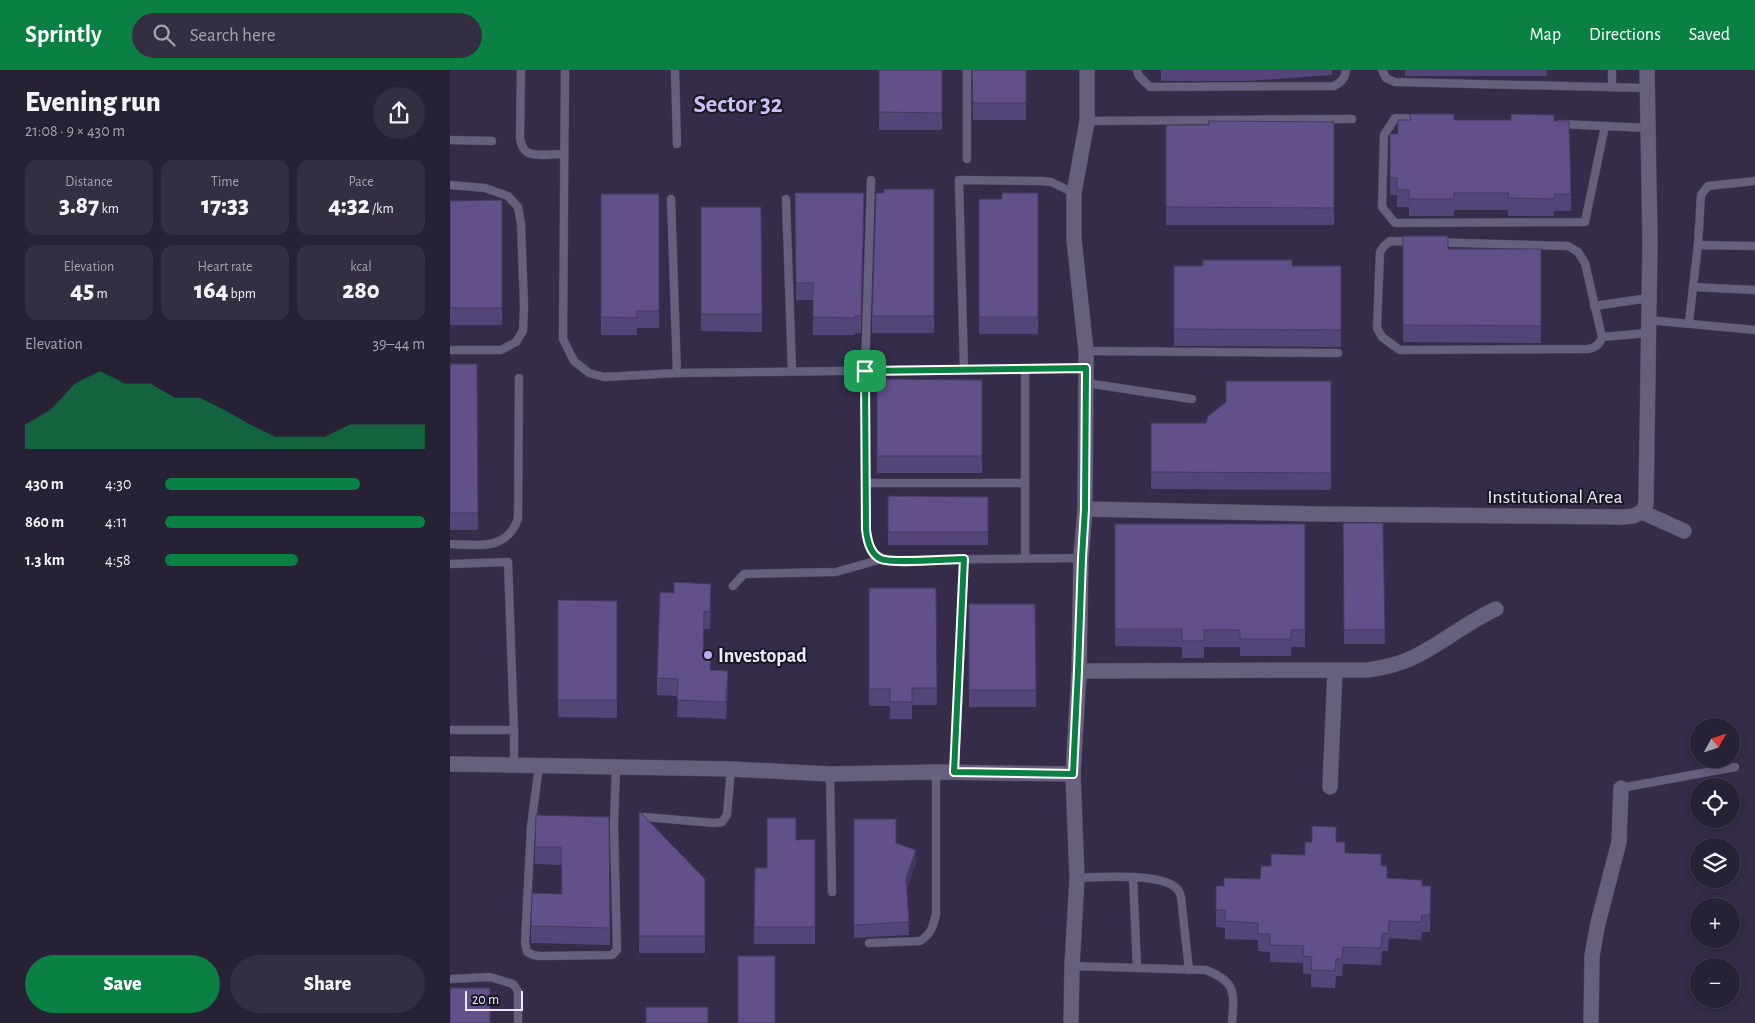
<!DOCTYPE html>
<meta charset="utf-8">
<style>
:root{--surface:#272136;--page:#332e42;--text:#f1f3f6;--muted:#a4a3ad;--line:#433e51;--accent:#0b8043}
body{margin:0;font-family:"Alegreya Sans",sans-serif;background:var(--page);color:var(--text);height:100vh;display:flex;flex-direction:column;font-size:19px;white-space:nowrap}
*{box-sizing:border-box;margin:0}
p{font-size:16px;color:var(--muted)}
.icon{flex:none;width:28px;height:28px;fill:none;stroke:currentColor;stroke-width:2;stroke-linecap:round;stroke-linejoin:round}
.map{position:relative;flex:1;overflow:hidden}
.side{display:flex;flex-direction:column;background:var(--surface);width:450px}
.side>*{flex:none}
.needle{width:32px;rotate:50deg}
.controls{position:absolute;left:1240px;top:648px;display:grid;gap:10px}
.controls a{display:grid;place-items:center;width:50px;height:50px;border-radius:50%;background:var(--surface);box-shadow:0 2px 8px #0003,0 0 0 1px var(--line);font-size:25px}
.scale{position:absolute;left:15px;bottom:12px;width:58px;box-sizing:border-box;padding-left:5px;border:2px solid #ede9fb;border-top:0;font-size:14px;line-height:18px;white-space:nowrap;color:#ede9fb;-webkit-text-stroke:4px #1a1724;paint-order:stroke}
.pin{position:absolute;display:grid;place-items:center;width:42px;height:42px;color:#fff;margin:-21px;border-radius:10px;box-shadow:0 2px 8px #0006}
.round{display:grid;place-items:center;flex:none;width:52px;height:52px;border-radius:26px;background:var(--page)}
.summary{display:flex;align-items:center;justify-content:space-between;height:85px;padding:0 25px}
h1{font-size:28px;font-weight:800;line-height:38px}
.figures{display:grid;grid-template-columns:repeat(3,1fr);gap:8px;height:85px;padding:5px 25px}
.figures div{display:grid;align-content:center;border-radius:12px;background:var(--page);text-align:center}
.figures b{font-size:25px;font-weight:800}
.figures small{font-size:14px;font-weight:400}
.figures p{font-size:14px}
.chart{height:140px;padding:10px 25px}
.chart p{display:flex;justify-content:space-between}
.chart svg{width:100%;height:90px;margin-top:5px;fill:var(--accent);opacity:.7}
.primary-button{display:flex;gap:10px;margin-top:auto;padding:10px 25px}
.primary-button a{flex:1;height:58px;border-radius:30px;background:var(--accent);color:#fff;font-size:20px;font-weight:800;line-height:58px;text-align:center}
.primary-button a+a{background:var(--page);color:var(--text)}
ul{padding:0 25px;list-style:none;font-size:16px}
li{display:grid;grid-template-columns:80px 60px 1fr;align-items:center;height:38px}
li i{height:12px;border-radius:6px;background:var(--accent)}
header{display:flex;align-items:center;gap:30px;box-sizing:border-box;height:70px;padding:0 25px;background:var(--accent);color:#fff}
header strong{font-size:24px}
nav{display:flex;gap:28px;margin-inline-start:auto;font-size:18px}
.search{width:350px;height:45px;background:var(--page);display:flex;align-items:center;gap:12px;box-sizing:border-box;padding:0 18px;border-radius:28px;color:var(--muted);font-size:19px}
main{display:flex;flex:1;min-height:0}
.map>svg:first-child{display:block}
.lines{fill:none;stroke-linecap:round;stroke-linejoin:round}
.lane-casing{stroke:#4e475e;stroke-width:9}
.street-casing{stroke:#4e475e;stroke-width:16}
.lane{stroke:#665f7d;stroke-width:8}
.street{stroke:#665f7d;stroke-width:15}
.wall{fill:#534577}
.shaded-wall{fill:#443861}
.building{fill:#61508a;stroke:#443861}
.route-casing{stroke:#fff;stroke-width:10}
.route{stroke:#0b8043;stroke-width:6}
.poi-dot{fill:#bda9f5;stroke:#1a1724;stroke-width:2}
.labels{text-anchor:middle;stroke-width:4;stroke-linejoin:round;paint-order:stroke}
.street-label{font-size:20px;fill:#ede9fb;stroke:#1a1724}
.poi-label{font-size:20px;font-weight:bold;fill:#ede9fb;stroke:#1a1724;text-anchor:start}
.district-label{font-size:25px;font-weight:bold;fill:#cbbdf6;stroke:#1a1724}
</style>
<header>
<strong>Sprintly</strong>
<div class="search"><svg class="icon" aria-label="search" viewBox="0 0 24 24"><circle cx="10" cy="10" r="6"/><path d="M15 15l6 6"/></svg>Search here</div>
<nav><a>Map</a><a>Directions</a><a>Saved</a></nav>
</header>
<main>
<section class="side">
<div class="summary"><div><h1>Evening run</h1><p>21:08 · 9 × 430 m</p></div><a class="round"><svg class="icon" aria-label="share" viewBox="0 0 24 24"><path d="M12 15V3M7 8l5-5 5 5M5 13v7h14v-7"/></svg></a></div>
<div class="figures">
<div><p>Distance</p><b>3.87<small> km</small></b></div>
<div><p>Time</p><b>17:33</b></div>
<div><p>Pace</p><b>4:32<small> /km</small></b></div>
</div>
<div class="figures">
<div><p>Elevation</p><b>45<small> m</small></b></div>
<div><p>Heart rate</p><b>164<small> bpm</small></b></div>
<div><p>kcal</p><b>280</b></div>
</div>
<div class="chart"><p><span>Elevation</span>39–44 m</p>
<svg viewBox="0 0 160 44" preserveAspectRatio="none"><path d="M0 44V32L10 25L20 12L30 6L40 12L50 12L60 19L70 19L80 25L90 32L100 38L110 38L120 38L130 32L140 32L150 32L160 32V44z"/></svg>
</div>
<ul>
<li><b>430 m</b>4:30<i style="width:75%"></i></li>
<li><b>860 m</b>4:11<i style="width:100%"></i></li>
<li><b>1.3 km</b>4:58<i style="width:51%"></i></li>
</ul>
<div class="primary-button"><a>Save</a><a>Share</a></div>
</section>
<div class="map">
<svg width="1305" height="953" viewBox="0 0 1305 953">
<rect width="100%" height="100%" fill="#342c48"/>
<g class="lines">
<defs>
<g id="lane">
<path d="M 71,0 L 70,68 C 71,73 72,79 77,82 C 84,87 106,84 114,84"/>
<path d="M 115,0 L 113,269 L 124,291 L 139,303 L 154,307 L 227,303 L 636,298"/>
<path d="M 225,0 L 227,74"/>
<path d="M 687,0 L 689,6 L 700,17 L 884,16 C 891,12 895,9 896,0"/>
<path d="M 932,0 L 936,8 L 945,12 L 1196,18"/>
<path d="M 1162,0 L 1162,17"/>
<path d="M 971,49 L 945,48 L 934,65 L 932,137 L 945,153 L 1135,152 L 1155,56"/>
<path d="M 637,51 L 902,49"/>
<path d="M 1110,54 L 1198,58"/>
<path d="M 0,70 L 42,71"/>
<path d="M 517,89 L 517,0"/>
<path d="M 421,110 L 415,301 L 415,459 C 418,480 423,488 444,490 L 631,488"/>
<path d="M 0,115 L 35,118 L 58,126 L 68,137 L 71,154 L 74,236 L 73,261 L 66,272 L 51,280 L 0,280"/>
<path d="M 221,129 L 227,303"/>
<path d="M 336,129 L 342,301"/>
<path d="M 940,171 L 1118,176 L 1128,182 L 1135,193 L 1152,267 C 1150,275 1145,278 1138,279 L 950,280 L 932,267 L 927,258 L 930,182 L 934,176 Z"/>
<path d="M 1248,175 L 1251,125 L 1258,116 L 1305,111"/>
<path d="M 1243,217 L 1248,175 L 1305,176"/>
<path d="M 1144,236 L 1199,228"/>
<path d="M 1198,250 L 1305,260"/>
<path d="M 1239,253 L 1243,217 L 1305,220"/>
<path d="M 1152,267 L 1198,263"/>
<path d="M 636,281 L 888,283"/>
<path d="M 514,299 L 509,110 L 592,111 L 601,112 L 624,123"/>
<path d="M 636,313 L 742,329"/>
<path d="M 416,413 L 575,413"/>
<path d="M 0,474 C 29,475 56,481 68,449 L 69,308"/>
<path d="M 575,488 L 575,300"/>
<path d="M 0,494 L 58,492 L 64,660 L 64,695"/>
<path d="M 283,516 L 294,504 L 386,502 L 432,489"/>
<path d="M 0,660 L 64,660"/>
<path d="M 89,696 L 81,757 L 75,873 L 77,882 L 83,885 L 90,886 L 162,885 L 167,880 L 164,755 L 166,697"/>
<path d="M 505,702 L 514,489"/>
<path d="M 380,704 L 382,822"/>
<path d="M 1171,718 L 1285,697"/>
<path d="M 194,747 L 265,753 L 272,752 L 277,745 L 281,699"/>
<path d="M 683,807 L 687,898"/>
<path d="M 627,808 C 649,807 708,803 725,817 C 728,819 730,823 731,827 L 739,900"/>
<path d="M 419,873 L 470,871 C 481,864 483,857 486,844 L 486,702"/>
<path d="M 622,896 L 756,900 C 787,912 784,923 782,953"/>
<path d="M 0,909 L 40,907 L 63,914 L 68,921 L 68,953"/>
</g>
<g id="street">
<path d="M 635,439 L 870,444 L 1173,447 L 1183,446 L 1192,442 L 1196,434 L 1200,171 L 1197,0"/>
<path d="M 1192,442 L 1234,461"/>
<path d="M 629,601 L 918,600 C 934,597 951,594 966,586 C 994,572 1017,552 1046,539"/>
<path d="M 0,694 L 281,699 L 380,704 L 486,702 L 623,704"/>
<path d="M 880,717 L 885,600"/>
<path d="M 621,953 L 622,896 L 627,808 L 623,704 L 629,601 L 631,488 L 635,439 L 636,298 L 636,281 L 624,169 L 624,123 L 637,51 L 637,0"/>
<path d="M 1141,953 L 1142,886 L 1148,853 L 1169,772 L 1171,718"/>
</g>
</defs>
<use href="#lane" class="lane-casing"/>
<use href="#street" class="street-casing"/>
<use href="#lane" class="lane"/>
<use href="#street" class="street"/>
</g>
<g class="wall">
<rect x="429" y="0" width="63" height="60"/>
<path d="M 522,0 L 576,0 L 576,50 L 523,50 Z"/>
<path d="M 711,0 L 882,0 L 882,5 L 799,11 L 711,11 Z"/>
<rect x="955" y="0" width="142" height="6"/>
<path d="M 1004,50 L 1104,51 L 1121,124 L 1121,141 L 1104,141 L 1104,146 L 1058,146 L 1058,140 L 1004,140 L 1004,146 L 959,146 L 959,137 L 947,137 L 947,125 L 940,125 L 940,64 L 948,64 Z"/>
<path d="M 884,52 L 884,155 L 716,155 L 716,55 L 759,55 Z"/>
<path d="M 484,119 L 484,263 L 422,263 L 422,246 L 434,123 Z"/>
<path d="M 345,123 L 414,140 L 411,263 L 405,263 L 405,265 L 363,265 L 363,230 L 346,230 Z"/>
<path d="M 588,123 L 588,264 L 529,264 L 529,129 L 552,129 Z"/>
<path d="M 151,124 L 209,124 L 209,258 L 187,258 L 187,265 L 151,265 Z"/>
<path d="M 52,130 L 52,255 L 0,255 L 0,131 Z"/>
<path d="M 251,137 L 311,137 L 312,262 L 251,261 Z"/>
<path d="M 953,166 L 998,179 L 1091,179 L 1091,273 L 953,272 Z"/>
<path d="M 724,196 L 891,196 L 891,277 L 724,276 Z"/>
<path d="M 0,294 L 27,294 L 28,460 L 0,460 Z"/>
<path d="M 427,309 L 532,310 L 532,403 L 427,403 Z"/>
<path d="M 881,311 L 881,420 L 701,419 L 701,353 L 756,353 Z"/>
<path d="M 438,426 L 538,427 L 538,475 L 438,475 Z"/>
<path d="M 893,453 L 933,453 L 935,574 L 894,574 Z"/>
<path d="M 665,454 L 855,454 L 855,577 L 841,577 L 841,586 L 790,586 L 790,577 L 754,577 L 754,588 L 732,588 L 732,577 L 665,576 Z"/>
<path d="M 419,518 L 486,518 L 487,635 L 462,635 L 462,649 L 440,649 L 440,636 L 419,636 Z"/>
<path d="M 108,530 L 167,531 L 167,648 L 108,647 Z"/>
<path d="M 261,531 L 260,559 L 254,559 L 253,589 L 261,600 L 278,618 L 276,649 L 227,647 L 228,626 L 207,625 L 207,608 Z"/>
<path d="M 519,534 L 585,534 L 586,637 L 519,637 Z"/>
<path d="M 189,741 L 255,809 L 255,883 L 189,883 Z"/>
<path d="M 159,747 L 160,875 L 81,873 L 81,856 L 111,824 L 111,795 L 85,794 L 85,777 Z"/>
<path d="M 404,749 L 446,773 L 466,793 L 457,819 L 459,865 L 404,868 Z"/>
<path d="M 365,769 L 365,874 L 304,874 L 305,798 L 317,798 L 346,770 Z"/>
<path d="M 862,772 L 886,772 L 895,783 L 931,796 L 937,808 L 972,816 L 981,816 L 980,862 L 972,862 L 971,870 L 939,868 L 938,881 L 932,881 L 931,895 L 893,894 L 892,906 L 886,906 L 885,918 L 861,917 L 861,904 L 853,904 L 853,893 L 820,892 L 820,882 L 808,881 L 808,870 L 775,869 L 775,858 L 766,857 L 766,816 L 774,816 L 810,809 L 821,796 L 855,785 Z"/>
</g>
<g class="shaded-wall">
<path d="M 414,123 L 414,140 L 411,263 L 411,246 Z"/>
<path d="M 261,514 L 261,531 L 260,559 L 260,542 Z"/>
<path d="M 254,541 L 254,559 L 253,606 L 253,589 Z"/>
<path d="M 278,601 L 278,618 L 276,649 L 276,632 Z"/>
<path d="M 466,780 L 466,793 L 456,821 L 456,808 Z"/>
</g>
<g class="building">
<path d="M 429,0 L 492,0 L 492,43 L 429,42 Z"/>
<path d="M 522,0 L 576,0 L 576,33 L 523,33 Z"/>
<path d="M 960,44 L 1004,44 L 1004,50 L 1061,50 L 1061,44 L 1104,45 L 1104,51 L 1119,51 L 1121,124 L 1104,124 L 1104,129 L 1058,128 L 1059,123 L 1004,123 L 1004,129 L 959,129 L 959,120 L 947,120 L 947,108 L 940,108 L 940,64 L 948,64 L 948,50 L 961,50 Z"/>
<path d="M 758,51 L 884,52 L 884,138 L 716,137 L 716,55 L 759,55 Z"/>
<path d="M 434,119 L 484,119 L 484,246 L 422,246 L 426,123 L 434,123 Z"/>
<path d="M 345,123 L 414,123 L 411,246 L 405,246 L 405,248 L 363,247 L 363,213 L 346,213 Z"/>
<path d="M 552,123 L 588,123 L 588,247 L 529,247 L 529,129 L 552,129 Z"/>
<path d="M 151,124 L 209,124 L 209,241 L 187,241 L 187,248 L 151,247 Z"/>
<path d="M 52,130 L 52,238 L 0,238 L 0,131 Z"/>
<path d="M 251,137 L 311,137 L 312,244 L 251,244 Z"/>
<path d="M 953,166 L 998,166 L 998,179 L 1091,179 L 1091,256 L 953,255 Z"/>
<path d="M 753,190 L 842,190 L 842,196 L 891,196 L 891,260 L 724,259 L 724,196 L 753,196 Z"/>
<path d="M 0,294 L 27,294 L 28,443 L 0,443 Z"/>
<path d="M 427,309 L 532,310 L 532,386 L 427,386 Z"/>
<path d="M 776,311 L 881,311 L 881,403 L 701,402 L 701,353 L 756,353 L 758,346 L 776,332 Z"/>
<path d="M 438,426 L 538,427 L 538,462 L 438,462 Z"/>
<path d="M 893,453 L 933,453 L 935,560 L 894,560 Z"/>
<path d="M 665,454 L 855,454 L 855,560 L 841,560 L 841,569 L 790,569 L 790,560 L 754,560 L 754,571 L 732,571 L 732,559 L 665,559 Z"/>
<path d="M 224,512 L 261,514 L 260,542 L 254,541 L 253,589 L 261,589 L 260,600 L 278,601 L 276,632 L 227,630 L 228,609 L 207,608 L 210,522 L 224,523 Z"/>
<path d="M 419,518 L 486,518 L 487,618 L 462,618 L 462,632 L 440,632 L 440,619 L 419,619 Z"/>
<path d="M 108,530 L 167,531 L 167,630 L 108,630 Z"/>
<path d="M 519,534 L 585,534 L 586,620 L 519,620 Z"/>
<path d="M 189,741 L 255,809 L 255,866 L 189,866 Z"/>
<path d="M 86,745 L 159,747 L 160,858 L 81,856 L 82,823 L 112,824 L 111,777 L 85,777 Z"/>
<path d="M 317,748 L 346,748 L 346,770 L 365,769 L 365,857 L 304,857 L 305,798 L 317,798 Z"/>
<path d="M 404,749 L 446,749 L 446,773 L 466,780 L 456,808 L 459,852 L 404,855 Z"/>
<path d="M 862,756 L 886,757 L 886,772 L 895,772 L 895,783 L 931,784 L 931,796 L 937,796 L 937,808 L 972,810 L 972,816 L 981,816 L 980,845 L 972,845 L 971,852 L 939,851 L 938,864 L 932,863 L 931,878 L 893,877 L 892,889 L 886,889 L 885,901 L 861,900 L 862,887 L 853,886 L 854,876 L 820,875 L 820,864 L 808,864 L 808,853 L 775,851 L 775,840 L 766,840 L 766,816 L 774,816 L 774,808 L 810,809 L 811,796 L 821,796 L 821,784 L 855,785 L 855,772 L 862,772 Z"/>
<rect x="288" y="886" width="37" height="67"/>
<rect x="0" y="918" width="40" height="35"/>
<rect x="196" y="937" width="62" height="16"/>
</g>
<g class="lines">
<defs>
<path id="route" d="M 636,298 L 635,439 L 632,488 L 628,601 L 623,704 L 504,702 L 514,489 C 498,489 443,494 431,489 C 420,484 417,470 416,459 L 415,301 Z"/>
</defs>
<use href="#route" class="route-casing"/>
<use href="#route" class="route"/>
</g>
<circle class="poi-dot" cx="258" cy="585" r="5"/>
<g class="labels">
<g class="street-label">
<text x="1105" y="433">Institutional Area</text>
</g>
<g class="poi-label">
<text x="268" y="592">Investopad</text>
</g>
<g class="district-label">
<text x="288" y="42">Sector 32</text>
</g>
</g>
</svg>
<div class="controls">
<a><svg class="needle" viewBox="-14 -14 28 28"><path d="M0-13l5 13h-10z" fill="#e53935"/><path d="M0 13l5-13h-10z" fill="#a4a3ad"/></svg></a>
<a><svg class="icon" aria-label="locate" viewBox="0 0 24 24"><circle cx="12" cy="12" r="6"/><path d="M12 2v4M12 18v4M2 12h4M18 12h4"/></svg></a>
<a><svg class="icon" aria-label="layers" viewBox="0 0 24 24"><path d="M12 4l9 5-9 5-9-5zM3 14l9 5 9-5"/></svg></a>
<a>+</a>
<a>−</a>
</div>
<div class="scale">20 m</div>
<div class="pin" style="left:415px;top:301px;background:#1e9e55"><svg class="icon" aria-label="arrive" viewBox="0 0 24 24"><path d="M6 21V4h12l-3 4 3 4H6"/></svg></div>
</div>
</main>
